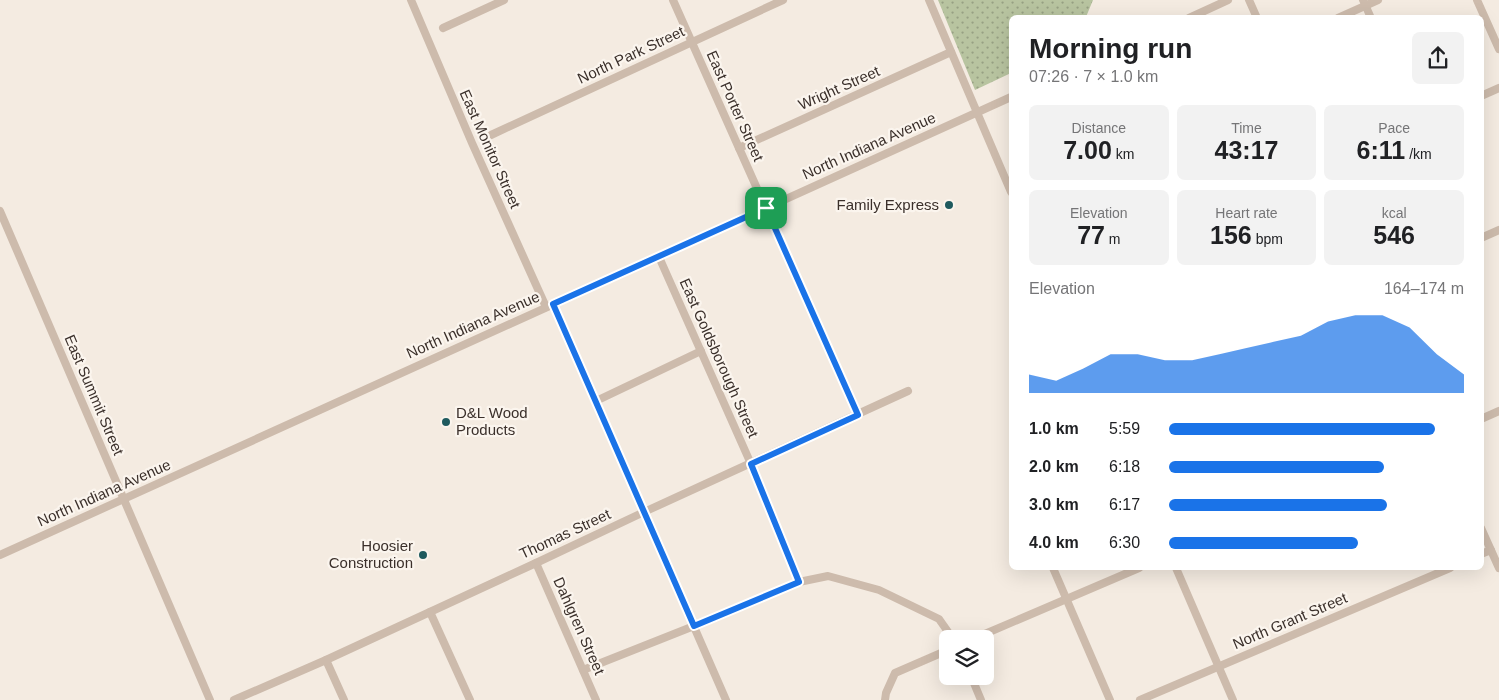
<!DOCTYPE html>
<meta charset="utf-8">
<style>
:root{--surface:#fff;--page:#f2f2f2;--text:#202124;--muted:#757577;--accent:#1a73e8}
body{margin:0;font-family:Arial,sans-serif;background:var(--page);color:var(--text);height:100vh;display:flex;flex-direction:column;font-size:19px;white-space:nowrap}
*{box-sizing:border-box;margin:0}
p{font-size:16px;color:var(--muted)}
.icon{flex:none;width:28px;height:28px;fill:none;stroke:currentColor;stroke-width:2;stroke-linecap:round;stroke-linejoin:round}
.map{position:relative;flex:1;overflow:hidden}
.side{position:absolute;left:1009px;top:15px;width:475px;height:555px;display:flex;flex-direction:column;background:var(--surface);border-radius:8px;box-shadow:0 5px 20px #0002}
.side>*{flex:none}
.tools{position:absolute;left:939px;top:630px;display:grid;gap:10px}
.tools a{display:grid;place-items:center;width:55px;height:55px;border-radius:8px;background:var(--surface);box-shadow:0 5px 20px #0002;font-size:25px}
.pin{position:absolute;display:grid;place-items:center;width:42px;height:42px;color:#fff;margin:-21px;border-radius:10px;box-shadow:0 2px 8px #0006}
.round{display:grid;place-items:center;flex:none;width:52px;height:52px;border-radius:8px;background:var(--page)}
.head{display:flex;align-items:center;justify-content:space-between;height:85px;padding:0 20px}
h1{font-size:28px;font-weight:600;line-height:38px}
.metrics{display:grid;grid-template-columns:repeat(3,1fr);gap:8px;height:85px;padding:5px 20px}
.metrics div{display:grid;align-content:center;border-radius:8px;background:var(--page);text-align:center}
.metrics b{font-size:25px;font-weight:600}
.metrics small{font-size:14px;font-weight:400}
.metrics p{font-size:14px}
.chart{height:140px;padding:10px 20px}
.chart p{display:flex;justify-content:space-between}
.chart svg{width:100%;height:90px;margin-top:5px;fill:var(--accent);opacity:.7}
ul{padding:0 20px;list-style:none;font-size:16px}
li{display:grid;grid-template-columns:80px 60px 1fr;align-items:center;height:38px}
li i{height:12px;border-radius:6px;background:var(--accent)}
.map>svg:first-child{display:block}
.grass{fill:url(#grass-dots)}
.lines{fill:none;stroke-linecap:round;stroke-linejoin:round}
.minor{stroke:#cdbbac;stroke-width:8}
.route-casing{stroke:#fff;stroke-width:10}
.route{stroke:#1a73e8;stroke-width:6}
.poi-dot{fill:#1f5a5e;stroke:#fbf5ee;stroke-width:2}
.labels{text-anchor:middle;stroke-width:4.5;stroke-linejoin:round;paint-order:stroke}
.street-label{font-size:15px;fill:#3b302b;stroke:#fbf5ee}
.poi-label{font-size:15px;fill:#3b302b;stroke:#fbf5ee;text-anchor:end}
</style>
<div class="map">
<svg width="1499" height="700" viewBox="0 0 1499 700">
<defs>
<pattern id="grass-dots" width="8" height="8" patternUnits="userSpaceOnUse" patternTransform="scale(1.25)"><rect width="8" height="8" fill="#b8c4a0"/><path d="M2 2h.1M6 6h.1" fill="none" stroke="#97a083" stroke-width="1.8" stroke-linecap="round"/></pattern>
</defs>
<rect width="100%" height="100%" fill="#f4ebe1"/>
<path class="grass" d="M 938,0 L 1093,0 L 1086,17 L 1011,18 L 1011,73 L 975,90 Z"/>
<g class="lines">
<g class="minor">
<path d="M 411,0 L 472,143 L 546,307"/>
<path d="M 673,0 L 858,415"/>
<path d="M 929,0 L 1011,192"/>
<path d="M 1249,0 L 1257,18"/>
<path d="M 1363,0 L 1371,18"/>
<path d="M 1477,0 L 1499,49"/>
<path d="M 1189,18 L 1228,0"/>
<path d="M 1338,18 L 1378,0"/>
<path d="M 443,28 L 504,0"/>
<path d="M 1481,96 L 1499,88"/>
<path d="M 491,135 L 783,0"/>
<path d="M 739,148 L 951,52"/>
<path d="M 0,211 L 210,700"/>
<path d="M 1481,238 L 1499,230"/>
<path d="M 659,257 L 751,464 L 799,582"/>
<path d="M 553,304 L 726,700"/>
<path d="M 596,401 L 701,351"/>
<path d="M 1481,419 L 1499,411"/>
<path d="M 1481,528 L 1499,568"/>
<path d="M 1481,554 L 1491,550"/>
<path d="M 0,555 L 1011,97"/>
<path d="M 536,563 L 596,700"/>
<path d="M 1053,568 L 1110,700"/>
<path d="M 1176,568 L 1233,700"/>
<path d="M 430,612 L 470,700"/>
<path d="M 973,639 L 1139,568"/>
<path d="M 326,660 L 344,700"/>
<path d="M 583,670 L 694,626 L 799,582 L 828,576 L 879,590 L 939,619 L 953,639"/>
<path d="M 971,676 L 981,700"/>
<path d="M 234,700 L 326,660 L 536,563 L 644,512 L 908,391"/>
<path d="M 885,700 L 886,693 L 895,673 L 948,650"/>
<path d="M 1140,700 L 1450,568"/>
</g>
</g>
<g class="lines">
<defs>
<path id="route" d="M 766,208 L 858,415 L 751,464 L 799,582 L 694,626 L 553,304 Z"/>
</defs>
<use href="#route" class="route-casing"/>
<use href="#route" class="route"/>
</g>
<g class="poi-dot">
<circle cx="949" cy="205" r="5"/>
<circle cx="446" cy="422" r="5"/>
<circle cx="423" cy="555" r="5"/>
</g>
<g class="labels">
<g class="street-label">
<text transform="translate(631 55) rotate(-25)" y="5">North Park Street</text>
<text transform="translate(839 88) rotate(-24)" y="5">Wright Street</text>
<text transform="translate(735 106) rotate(66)" y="5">East Porter Street</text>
<text transform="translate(869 146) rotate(-24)" y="5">North Indiana Avenue</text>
<text transform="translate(490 149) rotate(66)" y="5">East Monitor Street</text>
<text transform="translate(473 325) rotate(-24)" y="5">North Indiana Avenue</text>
<text transform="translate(719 358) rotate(66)" y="5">East Goldsborough Street</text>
<text transform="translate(94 395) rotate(67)" y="5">East Summit Street</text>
<text transform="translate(104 493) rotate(-24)" y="5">North Indiana Avenue</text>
<text transform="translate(565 534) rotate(-25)" y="5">Thomas Street</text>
<text transform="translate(1290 621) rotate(-23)" y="5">North Grant Street</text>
<text transform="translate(579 626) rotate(66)" y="5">Dahlgren Street</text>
</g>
<g class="poi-label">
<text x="939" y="210">Family Express</text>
<text x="456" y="418" text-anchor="start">D&amp;L Wood<tspan x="456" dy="17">Products</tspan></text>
<text x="413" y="551">Hoosier<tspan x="413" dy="17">Construction</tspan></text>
</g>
</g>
</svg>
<div class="tools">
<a><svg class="icon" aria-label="layers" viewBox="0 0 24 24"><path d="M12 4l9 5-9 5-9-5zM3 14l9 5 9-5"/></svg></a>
</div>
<div class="pin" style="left:766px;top:208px;background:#1e9e55"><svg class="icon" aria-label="arrive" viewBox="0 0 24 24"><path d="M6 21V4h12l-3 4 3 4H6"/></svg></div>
<section class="side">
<div class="head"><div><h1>Morning run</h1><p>07:26 · 7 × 1.0 km</p></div><a class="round"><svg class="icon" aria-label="share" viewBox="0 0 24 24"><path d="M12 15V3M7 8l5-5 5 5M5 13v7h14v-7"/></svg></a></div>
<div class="metrics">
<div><p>Distance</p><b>7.00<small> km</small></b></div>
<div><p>Time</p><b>43:17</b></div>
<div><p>Pace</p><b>6:11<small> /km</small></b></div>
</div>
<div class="metrics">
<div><p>Elevation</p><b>77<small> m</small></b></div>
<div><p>Heart rate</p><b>156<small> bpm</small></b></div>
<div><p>kcal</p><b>546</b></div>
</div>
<div class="chart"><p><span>Elevation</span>164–174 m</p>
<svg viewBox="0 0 160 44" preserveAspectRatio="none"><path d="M0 44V35L10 38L20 32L30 25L40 25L50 28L60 28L70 25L80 22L90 19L100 16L110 9L120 6L130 6L140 12L150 25L160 35V44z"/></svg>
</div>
<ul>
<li><b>1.0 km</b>5:59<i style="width:90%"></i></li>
<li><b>2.0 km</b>6:18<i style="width:73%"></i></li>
<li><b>3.0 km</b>6:17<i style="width:74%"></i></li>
<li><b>4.0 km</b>6:30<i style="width:64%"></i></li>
</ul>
</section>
</div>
